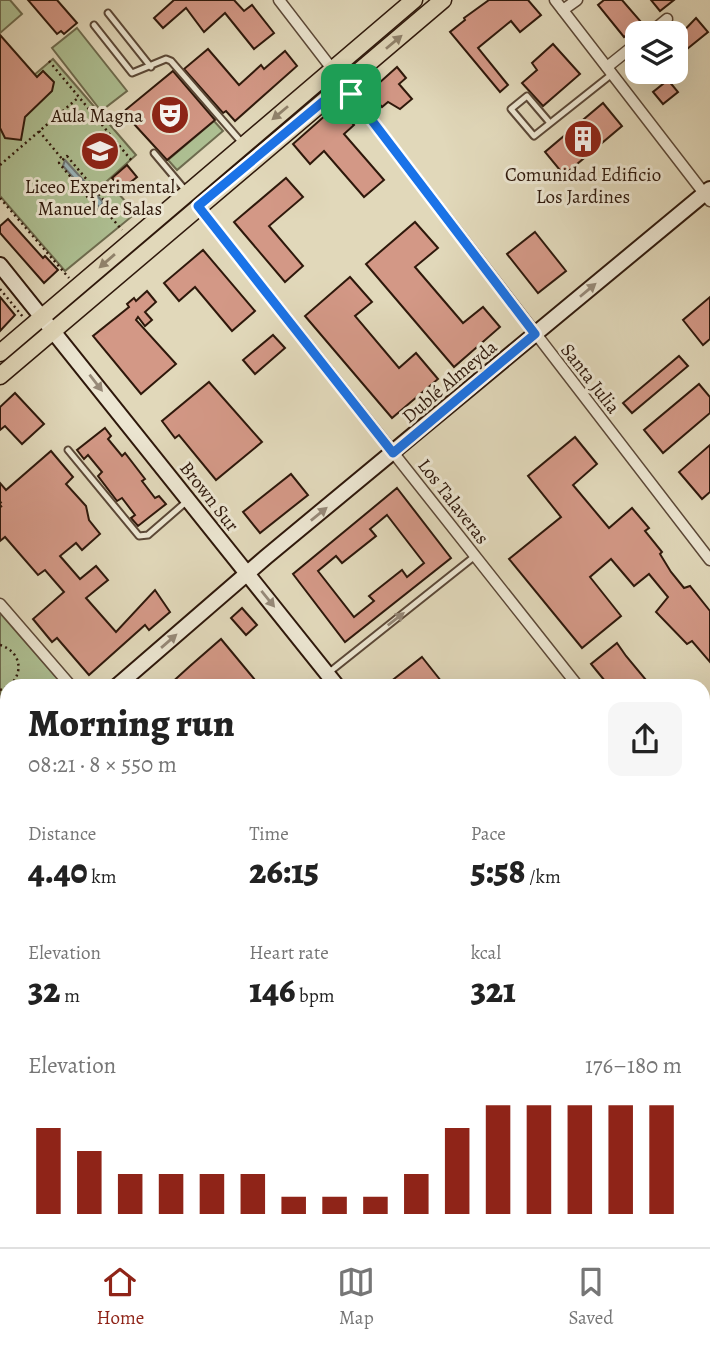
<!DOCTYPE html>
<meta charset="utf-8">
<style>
:root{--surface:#fff;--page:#f6f6f6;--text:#222;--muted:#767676;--line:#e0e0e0;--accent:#8f2418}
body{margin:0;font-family:Alegreya,serif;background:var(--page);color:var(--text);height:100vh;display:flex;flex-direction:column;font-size:26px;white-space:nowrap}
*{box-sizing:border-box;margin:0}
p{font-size:23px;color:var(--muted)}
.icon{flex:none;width:38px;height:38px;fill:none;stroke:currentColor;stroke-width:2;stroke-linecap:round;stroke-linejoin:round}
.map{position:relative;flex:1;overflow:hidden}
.sheet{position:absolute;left:0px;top:679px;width:710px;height:569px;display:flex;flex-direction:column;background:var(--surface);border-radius:21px 21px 0 0;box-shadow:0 7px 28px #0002}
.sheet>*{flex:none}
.fabs{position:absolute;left:625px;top:21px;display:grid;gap:14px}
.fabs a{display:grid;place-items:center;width:63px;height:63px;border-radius:14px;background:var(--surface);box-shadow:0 7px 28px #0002;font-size:35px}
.pin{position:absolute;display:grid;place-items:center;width:60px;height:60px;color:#fff;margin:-30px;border-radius:14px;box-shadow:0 4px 10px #0006}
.round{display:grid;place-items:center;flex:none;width:74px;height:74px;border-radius:14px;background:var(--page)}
.head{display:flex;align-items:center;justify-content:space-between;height:119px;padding:0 28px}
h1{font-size:38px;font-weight:800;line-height:52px}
.stats{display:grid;grid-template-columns:repeat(3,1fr);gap:10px;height:119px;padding:7px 28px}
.stats div{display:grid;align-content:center}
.stats b{font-size:35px;font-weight:800}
.stats small{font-size:19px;font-weight:400}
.stats p{font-size:19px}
.chart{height:196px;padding:14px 28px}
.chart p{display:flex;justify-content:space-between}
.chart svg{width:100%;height:126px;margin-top:7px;stroke:var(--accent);stroke-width:6}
.tabs{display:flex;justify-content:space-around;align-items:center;height:98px;border-top:2px solid var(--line);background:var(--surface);font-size:19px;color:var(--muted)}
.tabs a{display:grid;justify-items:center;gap:4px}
.tabs .current{color:var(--accent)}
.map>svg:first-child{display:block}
.green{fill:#aec093;stroke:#6e6c4f;stroke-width:2}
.water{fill:#9ab6bc;stroke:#6f7775;stroke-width:2}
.building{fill:#d39886;stroke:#2e180b;stroke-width:2;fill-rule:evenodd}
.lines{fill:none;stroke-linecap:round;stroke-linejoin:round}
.lane-casing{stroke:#5b4837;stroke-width:9}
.street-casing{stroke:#5b4837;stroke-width:13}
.secondary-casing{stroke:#2e180b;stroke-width:18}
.primary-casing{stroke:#2e180b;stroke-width:19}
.path{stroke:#2e180b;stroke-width:2.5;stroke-dasharray:2 3.5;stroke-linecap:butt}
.lane{stroke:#ece6d2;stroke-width:5}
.street{stroke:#ece6d2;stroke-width:10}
.secondary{stroke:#ece6d2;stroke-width:14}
.primary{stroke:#e1d8ba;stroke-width:16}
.oneway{fill:#90826b}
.oneway2{fill:#968978}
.route-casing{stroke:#fff;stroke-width:14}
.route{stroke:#1a73e8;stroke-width:9}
.labels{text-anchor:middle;stroke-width:6;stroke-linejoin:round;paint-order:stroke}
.poi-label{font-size:19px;fill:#2e180b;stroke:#ece6d2}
.street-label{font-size:19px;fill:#2e180b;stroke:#ece6d2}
</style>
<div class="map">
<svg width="710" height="1247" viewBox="0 0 710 1247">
<rect width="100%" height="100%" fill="#e1d8ba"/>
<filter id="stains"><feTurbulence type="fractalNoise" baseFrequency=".00286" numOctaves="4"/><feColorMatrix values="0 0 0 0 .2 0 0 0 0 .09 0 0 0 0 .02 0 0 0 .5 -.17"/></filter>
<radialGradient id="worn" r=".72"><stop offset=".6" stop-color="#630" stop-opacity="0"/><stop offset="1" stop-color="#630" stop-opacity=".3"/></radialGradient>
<g class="green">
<path d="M 0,0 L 10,0 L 22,14 L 0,33 Z"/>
<path d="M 77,28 L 127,91 L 101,111 L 52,48 Z"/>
<path d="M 53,59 L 136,155 L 107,181 L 136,213 L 65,271 L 0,196 L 0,104 Z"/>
<path d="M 214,121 L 223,131 L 177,170 L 168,160 Z"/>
<path d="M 0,613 L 64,686 L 7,686 L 7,773 L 0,779 Z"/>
<path d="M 710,839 L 710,911 L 704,916 L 704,845 Z"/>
</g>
<path class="water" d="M 65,160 L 103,202 L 100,208 L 63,166 Z"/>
<g class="building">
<path d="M 28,0 L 57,0 L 77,23 L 64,34 L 61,31 L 57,34 Z"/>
<path d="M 174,0 L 234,0 L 244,11 L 252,5 L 274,33 L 254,49 L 225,13 L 204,32 L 186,8 L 163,28 L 154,18 Z"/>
<path d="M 489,0 L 528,0 L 541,15 L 520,32 L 511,21 L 478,48 L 508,85 L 500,92 L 450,32 L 465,20 L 464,18 Z"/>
<path d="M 604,0 L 622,0 L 642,23 L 624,37 L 598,5 Z"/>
<path d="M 651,0 L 674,0 L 660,11 Z"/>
<path d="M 696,18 L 708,32 L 676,58 L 676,39 Z"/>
<path d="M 0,35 L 37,77 L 43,71 L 54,82 L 52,91 L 25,117 L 21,140 L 5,138 L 0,128 Z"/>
<path d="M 553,44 L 580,74 L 543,106 L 522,83 L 537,70 L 532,63 Z"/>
<path d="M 208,49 L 239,85 L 261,65 L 264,69 L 285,51 L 297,66 L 235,121 L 226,111 L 223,113 L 184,69 Z"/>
<path d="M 397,67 L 406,78 L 399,84 L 412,99 L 400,109 L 388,102 L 382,107 L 369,92 Z"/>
<path d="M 173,71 L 215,120 L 167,160 L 123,112 Z"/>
<path d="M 668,80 L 678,92 L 663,104 L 653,92 Z"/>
<path d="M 603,103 L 622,126 L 564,175 L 545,152 Z"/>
<path d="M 336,106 L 354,125 L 344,134 L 384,180 L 364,197 L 324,151 L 310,164 L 293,144 Z"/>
<path d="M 127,165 L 137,177 L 122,189 L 112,178 Z"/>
<path d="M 286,178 L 303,197 L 269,226 L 303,266 L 285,282 L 234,222 Z"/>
<path d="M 8,219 L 43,258 L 45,256 L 58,270 L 44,283 L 0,233 L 0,226 Z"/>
<path d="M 415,222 L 438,248 L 415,267 L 463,323 L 483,307 L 500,327 L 454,367 L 366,264 Z"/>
<path d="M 535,232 L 566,271 L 538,293 L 507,254 Z"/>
<path d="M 203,250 L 255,311 L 232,331 L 195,287 L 179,301 L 164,283 Z"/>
<path d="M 350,277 L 372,302 L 355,316 L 399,368 L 416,353 L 438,379 L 392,418 L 305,316 Z"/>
<path d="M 147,291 L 156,302 L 145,312 L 152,320 L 145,326 L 138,317 L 136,320 L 176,364 L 141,394 L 93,336 L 129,307 L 127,304 L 134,298 L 136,301 Z"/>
<path d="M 0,297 L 15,315 L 0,331 Z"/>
<path d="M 710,297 L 710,339 L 703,345 L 683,320 Z"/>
<path d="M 273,335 L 285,348 L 255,374 L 243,360 Z"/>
<path d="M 679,356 L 688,366 L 632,413 L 623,403 Z"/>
<path d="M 209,382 L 262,442 L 216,480 L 179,435 L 175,438 L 162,421 Z"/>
<path d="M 699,384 L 710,397 L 710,413 L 663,453 L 644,430 Z"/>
<path d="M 15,393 L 44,424 L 22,444 L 5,426 L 0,430 L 0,407 Z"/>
<path d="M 105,428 L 111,436 L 108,439 L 122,456 L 125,453 L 145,479 L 142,481 L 155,498 L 159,496 L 166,504 L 138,526 L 131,518 L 135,515 L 122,498 L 117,501 L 98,476 L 102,472 L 88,455 L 84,459 L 77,450 Z"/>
<path d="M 575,437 L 597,464 L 573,485 L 609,528 L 632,508 L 649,528 L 645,531 L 662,552 L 660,554 L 671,572 L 684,588 L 690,586 L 710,611 L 710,662 L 692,641 L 687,644 L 656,612 L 668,597 L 649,574 L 634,586 L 611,559 L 590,577 L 621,616 L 582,648 L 509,559 L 561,517 L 528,476 Z"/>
<path d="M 710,445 L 710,492 L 702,499 L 679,472 Z"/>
<path d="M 51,451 L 73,477 L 66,484 L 86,506 L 89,520 L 100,534 L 82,550 L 76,543 L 60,556 L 80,579 L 96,566 L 108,580 L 86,598 L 116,632 L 155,590 L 170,612 L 149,630 L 145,625 L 89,675 L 57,638 L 52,642 L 33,619 L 64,592 L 45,570 L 38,575 L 5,537 L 0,541 L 0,483 L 6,490 Z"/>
<path d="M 291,474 L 308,495 L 260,533 L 243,512 Z"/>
<path d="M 397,488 L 451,558 L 345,642 L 293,574 ZM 387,515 L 424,563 L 407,577 L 402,570 L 369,596 L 374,601 L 354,617 L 318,571 L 336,556 L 342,563 L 376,536 L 370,529 Z"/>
<path d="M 242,608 L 257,625 L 246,635 L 231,618 Z"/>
<path d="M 221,639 L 260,686 L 168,686 L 190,666 Z"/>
<path d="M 617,643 L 626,656 L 651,686 L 609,686 L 596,670 L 591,664 Z"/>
<path d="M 422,657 L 445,686 L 385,686 Z"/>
</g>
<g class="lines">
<defs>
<g id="lane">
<path d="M 108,13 L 151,67"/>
<path d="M 94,25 L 132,73 L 166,59 L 171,61 L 243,144"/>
<path d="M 550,123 L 527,96 L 511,109 L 534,136 L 612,74"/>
<path d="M 154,153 L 186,191"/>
<path d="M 68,450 L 139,536 L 148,535 L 186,502"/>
<path d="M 327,674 L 475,556"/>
</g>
<g id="street">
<path d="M 279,0 L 710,560"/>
<path d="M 555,0 L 710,201"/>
<path d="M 563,10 L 577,0"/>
<path d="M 650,33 L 667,19"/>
<path d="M 607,67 L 637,43"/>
<path d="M 198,206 L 578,686"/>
<path d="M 0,604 L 71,686"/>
<path d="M 704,925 L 710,920"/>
<path d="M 704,1006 L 710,1014"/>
<path d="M 0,1044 L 7,1038"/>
<path d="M 704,1233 L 710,1228"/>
<path d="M 688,1246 L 699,1242 L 710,1243"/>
</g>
<g id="secondary">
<path d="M 0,265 L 337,686"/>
<path d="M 117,686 L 266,557 L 710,189"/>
<path d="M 0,789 L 7,783"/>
<path d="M 704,831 L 710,825"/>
<path d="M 451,1241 L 457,1247"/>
<path d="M 229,1247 L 236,1241"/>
</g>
<g id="primary">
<path d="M 0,353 L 414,0"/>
<path d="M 0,376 L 443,0"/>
</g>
</defs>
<use href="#lane" class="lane-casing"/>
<use href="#street" class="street-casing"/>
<use href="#secondary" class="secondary-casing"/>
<use href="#primary" class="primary-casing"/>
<g class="path">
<path d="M 49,61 L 132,161"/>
<path d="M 39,131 L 63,160"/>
<path d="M 67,156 L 108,205 L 100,212 L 59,163 Z"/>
<path d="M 0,165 L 79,97"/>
<path d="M 0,198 L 69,278"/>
<path d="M 104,209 L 122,230"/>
<path d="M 0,289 L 23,317"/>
<path d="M 0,502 L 3,505 L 0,507"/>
<path d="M 0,645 C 20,651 25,672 9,686"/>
<path d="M 0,690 L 7,687"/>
<path d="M 0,710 L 7,704"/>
<path d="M 0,719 L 7,727"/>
<path d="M 7,738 L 7,746"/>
<path d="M 704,882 L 710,877"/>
</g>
<use href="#lane" class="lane"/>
<use href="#street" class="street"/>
<use href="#secondary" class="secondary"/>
<use href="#primary" class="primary"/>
</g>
<defs><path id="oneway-solid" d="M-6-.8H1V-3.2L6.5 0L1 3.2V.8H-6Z" transform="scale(1.75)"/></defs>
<g class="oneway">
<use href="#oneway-solid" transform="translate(394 42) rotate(-40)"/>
<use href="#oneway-solid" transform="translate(280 113) rotate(140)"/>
<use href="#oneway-solid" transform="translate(107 261) rotate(139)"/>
</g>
<g class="oneway2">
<use href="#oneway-solid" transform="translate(588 290) rotate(-40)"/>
<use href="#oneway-solid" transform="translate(96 383) rotate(52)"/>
<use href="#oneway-solid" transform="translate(319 514) rotate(-39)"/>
<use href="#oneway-solid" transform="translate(268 599) rotate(51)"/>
<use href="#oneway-solid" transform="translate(396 619) rotate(-38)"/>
<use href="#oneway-solid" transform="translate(169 641) rotate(-41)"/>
</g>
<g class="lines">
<defs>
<path id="route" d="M 344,84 L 535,334 L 393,453 L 198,206 Z"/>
</defs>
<use href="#route" class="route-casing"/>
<use href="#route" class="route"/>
</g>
<defs>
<symbol id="theatre-disc" viewBox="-11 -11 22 22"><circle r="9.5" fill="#8f2418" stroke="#ece6d2"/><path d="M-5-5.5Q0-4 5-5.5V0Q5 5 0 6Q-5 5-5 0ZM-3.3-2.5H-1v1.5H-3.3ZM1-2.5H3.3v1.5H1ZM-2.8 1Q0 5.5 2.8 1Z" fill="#fff"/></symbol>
<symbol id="building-disc" viewBox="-11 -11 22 22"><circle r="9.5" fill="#8f2418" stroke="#ece6d2"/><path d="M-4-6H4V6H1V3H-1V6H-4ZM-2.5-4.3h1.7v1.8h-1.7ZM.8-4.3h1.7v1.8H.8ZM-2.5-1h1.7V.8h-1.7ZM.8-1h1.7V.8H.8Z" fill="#fff"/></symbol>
<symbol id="school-disc" viewBox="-11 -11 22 22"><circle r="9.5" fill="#8f2418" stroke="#ece6d2"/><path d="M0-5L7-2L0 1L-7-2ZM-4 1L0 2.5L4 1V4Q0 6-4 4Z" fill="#fff"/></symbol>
</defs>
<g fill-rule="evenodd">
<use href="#theatre-disc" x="148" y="93" width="44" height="44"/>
<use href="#building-disc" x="561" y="117" width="44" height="44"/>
<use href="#school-disc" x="78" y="129" width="44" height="44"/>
</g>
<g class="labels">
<g class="poi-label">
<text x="143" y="122" text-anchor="end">Aula Magna</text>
<text x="583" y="181">Comunidad Edificio<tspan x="583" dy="22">Los Jardines</tspan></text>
<text x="100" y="193">Liceo Experimental<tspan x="100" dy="22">Manuel de Salas</tspan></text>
</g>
<g class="street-label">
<text transform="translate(591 378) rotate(52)" y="7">Santa Julia</text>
<text transform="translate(449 381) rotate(-40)" y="7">Dublé Almeyda</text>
<text transform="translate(210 496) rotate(52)" y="7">Brown Sur</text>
<text transform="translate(454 501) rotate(52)" y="7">Los Talaveras</text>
</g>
</g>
<rect width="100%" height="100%" filter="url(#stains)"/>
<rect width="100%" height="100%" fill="url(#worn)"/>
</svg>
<div class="fabs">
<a><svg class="icon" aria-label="layers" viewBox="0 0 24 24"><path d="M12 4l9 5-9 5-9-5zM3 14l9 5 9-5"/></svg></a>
</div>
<div class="pin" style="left:351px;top:94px;background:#1e9e55"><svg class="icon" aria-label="arrive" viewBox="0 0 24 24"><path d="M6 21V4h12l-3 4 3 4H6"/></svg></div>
<section class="sheet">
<div class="head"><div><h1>Morning run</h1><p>08:21 · 8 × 550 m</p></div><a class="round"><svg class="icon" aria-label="share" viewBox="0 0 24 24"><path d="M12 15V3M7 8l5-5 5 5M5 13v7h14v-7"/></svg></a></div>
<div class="stats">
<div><p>Distance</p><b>4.40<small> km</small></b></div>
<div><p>Time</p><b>26:15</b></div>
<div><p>Pace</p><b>5:58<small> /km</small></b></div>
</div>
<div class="stats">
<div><p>Elevation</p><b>32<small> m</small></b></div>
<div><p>Heart rate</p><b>146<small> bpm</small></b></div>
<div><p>kcal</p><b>321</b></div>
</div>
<div class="chart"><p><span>Elevation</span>176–180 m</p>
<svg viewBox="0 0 160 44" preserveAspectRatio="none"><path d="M5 44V14M15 44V22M25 44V30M35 44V30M45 44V30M55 44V30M65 44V38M75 44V38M85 44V38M95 44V30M105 44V14M115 44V6M125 44V6M135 44V6M145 44V6M155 44V6"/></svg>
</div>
</section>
</div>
<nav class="tabs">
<a class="current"><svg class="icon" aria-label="home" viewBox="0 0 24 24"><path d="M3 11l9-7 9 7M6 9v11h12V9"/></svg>Home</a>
<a><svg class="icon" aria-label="map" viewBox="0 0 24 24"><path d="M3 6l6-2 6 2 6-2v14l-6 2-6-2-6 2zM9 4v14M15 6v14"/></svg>Map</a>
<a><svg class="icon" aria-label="saved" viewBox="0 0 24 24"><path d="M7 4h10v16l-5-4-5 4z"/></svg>Saved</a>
</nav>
